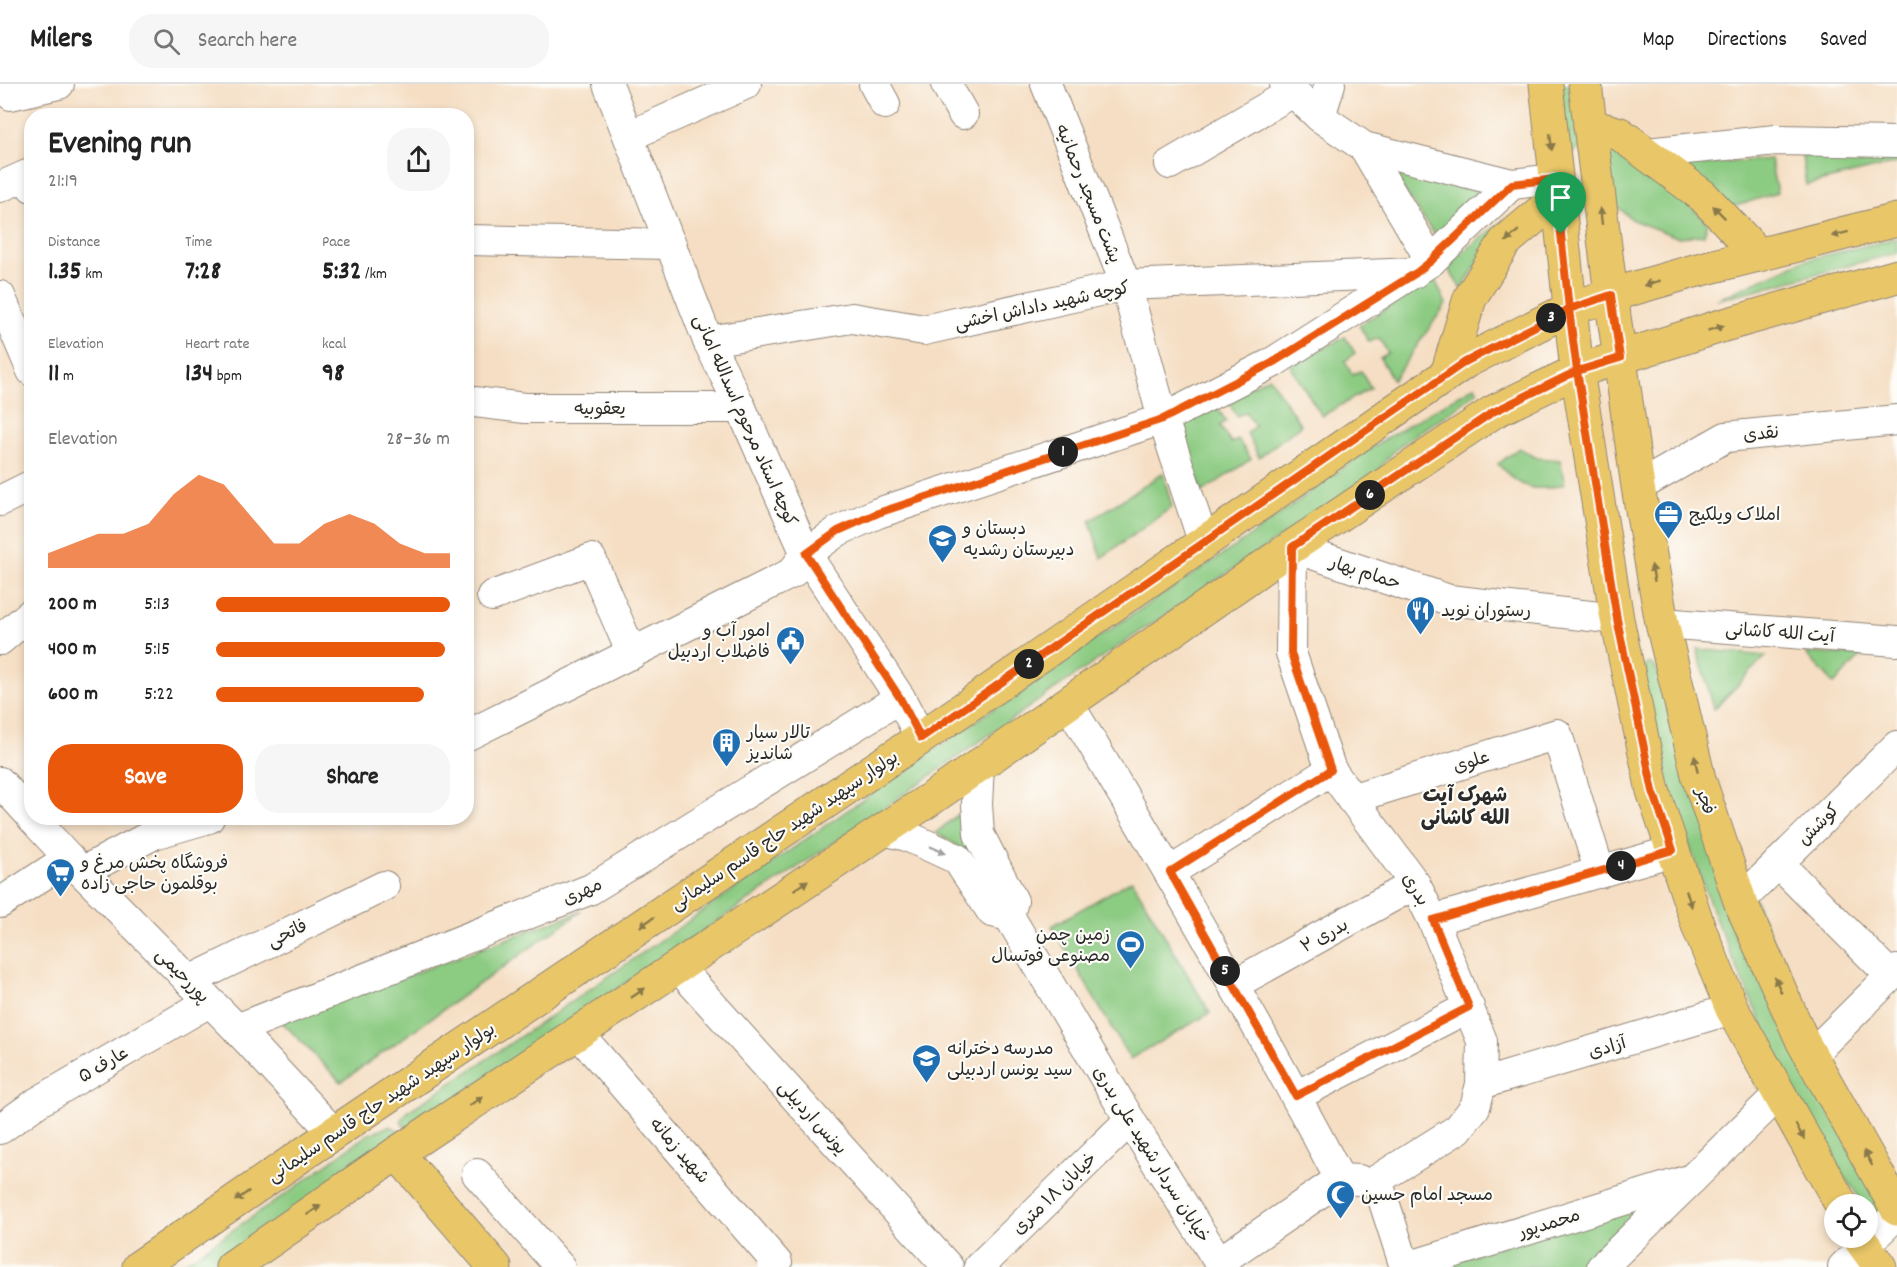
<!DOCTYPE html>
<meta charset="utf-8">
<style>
:root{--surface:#fff;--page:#f6f6f6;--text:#222;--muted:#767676;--line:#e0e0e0;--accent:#ea580c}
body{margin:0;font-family:Dekko,"Playpen Sans Arabic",sans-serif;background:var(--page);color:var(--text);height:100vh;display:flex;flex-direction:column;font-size:22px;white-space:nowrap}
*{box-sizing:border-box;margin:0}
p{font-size:20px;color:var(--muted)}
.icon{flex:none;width:33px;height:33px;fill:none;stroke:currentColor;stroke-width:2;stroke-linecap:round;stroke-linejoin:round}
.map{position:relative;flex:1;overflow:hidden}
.panel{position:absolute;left:24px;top:24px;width:450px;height:717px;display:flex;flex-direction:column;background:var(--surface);border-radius:24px;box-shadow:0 3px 9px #0003}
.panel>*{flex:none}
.controls{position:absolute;left:1824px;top:1110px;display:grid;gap:12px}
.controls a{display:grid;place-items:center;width:54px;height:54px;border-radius:50%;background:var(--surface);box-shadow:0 3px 9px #0003;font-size:30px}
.pin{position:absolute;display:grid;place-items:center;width:51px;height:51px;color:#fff;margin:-62px -26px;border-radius:50% 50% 50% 0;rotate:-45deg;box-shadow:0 0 6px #0007}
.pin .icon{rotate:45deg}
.km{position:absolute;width:30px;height:30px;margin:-15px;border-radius:50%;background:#222;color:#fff;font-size:16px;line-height:30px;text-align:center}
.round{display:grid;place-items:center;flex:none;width:63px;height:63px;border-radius:24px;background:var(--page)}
.summary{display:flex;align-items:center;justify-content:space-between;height:102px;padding:0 24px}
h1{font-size:33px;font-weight:700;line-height:45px}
.stats{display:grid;grid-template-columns:repeat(3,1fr);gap:9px;height:102px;padding:6px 24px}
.stats div{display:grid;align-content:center}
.stats b{font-size:26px;font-weight:700}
.stats small{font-size:16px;font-weight:400}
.stats p{font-size:16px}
.chart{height:168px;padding:12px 24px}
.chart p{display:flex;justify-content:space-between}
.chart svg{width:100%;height:108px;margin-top:6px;fill:var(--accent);opacity:.7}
.primary-button{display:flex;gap:12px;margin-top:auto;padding:12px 24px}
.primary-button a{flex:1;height:69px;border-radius:24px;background:var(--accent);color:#fff;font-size:24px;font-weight:700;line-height:69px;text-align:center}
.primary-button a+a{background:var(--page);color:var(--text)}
ul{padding:0 24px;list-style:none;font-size:20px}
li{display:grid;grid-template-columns:96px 72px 1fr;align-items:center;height:45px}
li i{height:15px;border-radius:8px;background:var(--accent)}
header{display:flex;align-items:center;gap:36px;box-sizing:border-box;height:84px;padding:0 30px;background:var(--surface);border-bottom:2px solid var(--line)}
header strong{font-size:28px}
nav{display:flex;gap:33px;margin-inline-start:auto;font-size:21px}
.search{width:420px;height:54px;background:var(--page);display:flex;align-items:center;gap:15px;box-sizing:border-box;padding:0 21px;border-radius:24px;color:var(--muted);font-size:22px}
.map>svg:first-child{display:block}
.green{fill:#8ccb82;stroke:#5c7b56;stroke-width:1.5}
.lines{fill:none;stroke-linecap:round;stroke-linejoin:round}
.minor-casing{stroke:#908477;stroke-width:32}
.major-casing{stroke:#908477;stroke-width:35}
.minor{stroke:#fff;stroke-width:30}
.major{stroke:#e9c769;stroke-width:33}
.oneway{fill:#8a794a}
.oneway2{fill:#a0a0a0}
.route-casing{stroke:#fff;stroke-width:12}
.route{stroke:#ea580c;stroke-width:8}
.labels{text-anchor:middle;stroke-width:4.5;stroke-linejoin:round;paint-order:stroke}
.street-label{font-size:18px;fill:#2b2b2b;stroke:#fdfcf7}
.poi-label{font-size:18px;fill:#2b2b2b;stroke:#fdfcf7;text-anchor:start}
.neighbourhood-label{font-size:20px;font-weight:bold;fill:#2b2b2b;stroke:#fdfcf7}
</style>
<header>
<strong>Milers</strong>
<div class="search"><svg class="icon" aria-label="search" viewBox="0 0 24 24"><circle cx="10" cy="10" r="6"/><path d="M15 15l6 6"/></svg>Search here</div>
<nav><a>Map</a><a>Directions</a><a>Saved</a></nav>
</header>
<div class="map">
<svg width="1897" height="1183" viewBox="0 0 1897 1183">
<rect width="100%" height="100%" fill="#fdfcf7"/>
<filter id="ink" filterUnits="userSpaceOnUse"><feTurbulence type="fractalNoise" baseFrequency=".0167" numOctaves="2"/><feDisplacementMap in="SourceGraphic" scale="12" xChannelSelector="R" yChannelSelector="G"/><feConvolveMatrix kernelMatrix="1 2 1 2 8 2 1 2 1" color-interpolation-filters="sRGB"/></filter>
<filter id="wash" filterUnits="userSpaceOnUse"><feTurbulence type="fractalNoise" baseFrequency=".008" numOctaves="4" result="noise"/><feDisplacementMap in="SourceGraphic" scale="24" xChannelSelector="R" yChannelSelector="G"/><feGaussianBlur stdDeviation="1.35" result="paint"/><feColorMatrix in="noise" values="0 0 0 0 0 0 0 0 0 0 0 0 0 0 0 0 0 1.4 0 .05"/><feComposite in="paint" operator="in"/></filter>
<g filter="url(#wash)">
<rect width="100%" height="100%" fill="#f5dec3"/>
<g class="green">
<path d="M 1560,0 L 1574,0 L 1581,63 L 1574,69 L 1569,66 Z"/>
<path d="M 1612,61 L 1658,94 L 1708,138 L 1704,151 L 1677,153 L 1633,136 L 1613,119 L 1602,68 Z"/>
<path d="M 1802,72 L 1897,74 L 1897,79 L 1806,101 Z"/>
<path d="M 1770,75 L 1777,109 L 1726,125 L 1674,82 Z"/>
<path d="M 1385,77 L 1487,108 L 1437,155 Z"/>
<path d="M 1509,132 L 1461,205 L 1446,181 Z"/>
<path d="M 1897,154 L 1897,169 L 1716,216 L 1802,177 Z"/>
<path d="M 1435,195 L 1446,220 L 1393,296 L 1380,274 L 1388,269 L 1379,254 L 1369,258 L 1359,241 Z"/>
<path d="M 1345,253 L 1355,269 L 1345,277 L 1352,290 L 1361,287 L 1371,304 L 1322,332 L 1290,282 Z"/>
<path d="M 1269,293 L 1301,341 L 1259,373 L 1247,349 L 1255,342 L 1246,328 L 1237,332 L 1227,316 Z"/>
<path d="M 1475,302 L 1478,307 C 1470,313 1463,319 1455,325 C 1427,345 1397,357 1377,388 L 1058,603 L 838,756 L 413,1043 L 403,1042 L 401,1036 L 407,1028 C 682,848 946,651 1221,472 C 1274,438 1322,396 1374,362 C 1407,341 1441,322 1475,302 Z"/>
<path d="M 1216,322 L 1226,337 L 1220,342 L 1231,359 L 1238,356 L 1251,375 L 1202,408 L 1178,334 Z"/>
<path d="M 1519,364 L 1537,374 L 1560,376 L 1565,400 C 1533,409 1521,405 1498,380 Z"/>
<path d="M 1163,389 L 1172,423 L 1101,474 L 1090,437 Z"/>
<path d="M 1697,565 L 1766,572 L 1714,625 Z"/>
<path d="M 1805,569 L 1862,571 L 1834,600 Z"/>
<path d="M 1650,579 L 1657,586 L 1885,1120 L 1876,1133 L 1868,1125 L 1868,1120 L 1864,1120 L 1835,1079 L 1778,977 L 1715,834 L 1673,715 L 1643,593 L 1645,582 Z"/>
<path d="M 962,727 L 971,770 L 936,749 Z"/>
<path d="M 1132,796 L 1210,929 L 1130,975 L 1052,842 Z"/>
<path d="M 582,827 L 341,998 L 282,938 Z"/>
<path d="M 389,1042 L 399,1046 L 399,1053 L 212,1183 L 178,1183 L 289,1108 L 367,1051 Z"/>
<path d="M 1652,1115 L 1584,1183 L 1433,1183 Z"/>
</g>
</g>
<g filter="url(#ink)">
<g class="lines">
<defs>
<g id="minor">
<path d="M 4,0 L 11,11 L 59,0"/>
<path d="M 608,0 L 708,257 L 741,324 L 806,470 L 900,614 L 921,654"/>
<path d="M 874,0 L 885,20"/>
<path d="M 946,0 L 963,30"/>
<path d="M 1046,0 L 1126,201 L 1163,335 L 1204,460"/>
<path d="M 1285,0 L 1320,33 L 1364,63 L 1512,100 L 1555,95"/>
<path d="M 1320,33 L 1330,0"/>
<path d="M 629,52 L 746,0"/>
<path d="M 1364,63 L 1431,177"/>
<path d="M 1646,69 L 1776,56 L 1897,58"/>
<path d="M 1170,80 L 1293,8"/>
<path d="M 0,103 L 27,91 L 32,103"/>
<path d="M 466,156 L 671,160"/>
<path d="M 0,212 L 32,287"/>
<path d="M 708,257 L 852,234 L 924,246 L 1126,201 L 1414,189"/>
<path d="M 466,317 L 525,324 L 741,324"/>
<path d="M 1638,403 L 1726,353 L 1897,336"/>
<path d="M 0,417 L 32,401"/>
<path d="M 492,512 L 591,475 L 632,570"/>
<path d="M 1662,539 L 1897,557"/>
<path d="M 0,556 L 32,529"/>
<path d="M 1068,619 C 1163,776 1255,934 1340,1095"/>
<path d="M 466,652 L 792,489 L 806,470 L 838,447 L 878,429 L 1163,335 L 1272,279 L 1431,177 L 1512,100"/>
<path d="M 979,681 L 977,720 L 979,750 L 1013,817 L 1009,832 L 1130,1036 L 1222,1183"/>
<path d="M 0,698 L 32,733"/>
<path d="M 1351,715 L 1557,650 L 1600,789"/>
<path d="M 32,734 L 82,788 L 237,945 L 334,1049"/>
<path d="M 883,746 L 907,752 L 957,775 L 992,828 L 1009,832"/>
<path d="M 1778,779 L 1891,892"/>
<path d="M 82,788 L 154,750 L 209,734"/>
<path d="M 1170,788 L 1331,686"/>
<path d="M 1740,817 L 1897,662"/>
<path d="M 0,819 L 69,774"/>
<path d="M 1433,836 L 1673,767"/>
<path d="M 678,883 L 948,1183"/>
<path d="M 189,897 L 384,802"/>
<path d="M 1233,901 L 1415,800"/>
<path d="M 237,945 L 591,805 L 900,614"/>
<path d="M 578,949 L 777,1179 L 773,1183"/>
<path d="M 1811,971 L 1897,886"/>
<path d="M 1481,1000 L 1732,925"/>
<path d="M 1296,1012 L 1469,923"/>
<path d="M 0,1045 L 38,1018 L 209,918"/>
<path d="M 477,1090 L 560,1183"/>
<path d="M 1219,1178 L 1340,1095 L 1359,1096"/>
<path d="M 979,1183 L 1130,1036"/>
<path d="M 1405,1183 L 1377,1096 L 1458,1045 L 1475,1023 L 1481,1000 L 1482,957 L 1433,836 L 1415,800 L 1331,686 L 1291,569 L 1292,463 L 1449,516 L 1617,535"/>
<path d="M 1407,1183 L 1692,1095"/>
<path d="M 1602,1183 L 1779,1010"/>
<path d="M 1843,1183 L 1897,1130"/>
</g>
<g id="major">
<path d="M 1546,0 L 1577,287 L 1617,535 L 1653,707 L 1699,844 L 1732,925 L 1841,1120"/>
<path d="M 1585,0 L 1611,211 L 1638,403 L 1662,539 L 1699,695 L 1740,817 L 1803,958 L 1897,1125"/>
<path d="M 1590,42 L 1620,50 L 1703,112 L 1759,171"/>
<path d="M 1447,290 L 1470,214 L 1505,158 L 1557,114"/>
<path d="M 397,1069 L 495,1183"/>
<path d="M 1859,1154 L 1880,1183"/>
<path d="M 139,1183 L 334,1049 L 921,654 L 1465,278 L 1569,225 L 1611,211 L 1694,187 L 1897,136"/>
<path d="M 232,1183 L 397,1069 L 935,712 L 1292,463 L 1493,328 L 1577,287 L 1721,242 L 1897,192"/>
</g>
</defs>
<use href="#minor" class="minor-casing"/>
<use href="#major" class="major-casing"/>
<use href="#minor" class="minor"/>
<use href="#major" class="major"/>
</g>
<defs><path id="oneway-solid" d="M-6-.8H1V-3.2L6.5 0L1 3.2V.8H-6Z" transform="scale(1.5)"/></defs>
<g class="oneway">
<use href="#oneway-solid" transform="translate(1551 58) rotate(84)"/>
<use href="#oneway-solid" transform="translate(1719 128) rotate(-135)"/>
<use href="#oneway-solid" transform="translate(1601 132) rotate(-97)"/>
<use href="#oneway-solid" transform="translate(1840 150) rotate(166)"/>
<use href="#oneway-solid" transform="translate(1512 152) rotate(139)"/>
<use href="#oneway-solid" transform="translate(1652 199) rotate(164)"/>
<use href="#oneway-solid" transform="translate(1716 244) rotate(-17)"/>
<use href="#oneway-solid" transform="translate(1653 489) rotate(-100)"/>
<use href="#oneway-solid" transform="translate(1696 680) rotate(-101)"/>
<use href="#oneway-solid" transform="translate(801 801) rotate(-34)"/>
<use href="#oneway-solid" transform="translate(1689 815) rotate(71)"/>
<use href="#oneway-solid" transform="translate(647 838) rotate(146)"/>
<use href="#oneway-solid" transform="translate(1778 901) rotate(-114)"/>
<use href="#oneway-solid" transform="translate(638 909) rotate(-34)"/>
<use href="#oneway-solid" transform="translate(476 1017) rotate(-34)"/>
<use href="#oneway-solid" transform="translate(1800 1048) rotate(61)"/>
<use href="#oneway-solid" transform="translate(1868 1074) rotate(-119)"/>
<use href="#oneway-solid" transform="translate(242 1112) rotate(145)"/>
<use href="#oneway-solid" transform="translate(314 1126) rotate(-35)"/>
</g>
<use class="oneway2" href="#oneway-solid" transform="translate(938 766) rotate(24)"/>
</g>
<g class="lines" filter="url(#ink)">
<defs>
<path id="route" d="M 1561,150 L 1555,95 L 1512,100 L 1431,177 L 1416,189 L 1272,279 L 1163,335 L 878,429 L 838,447 L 806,470 L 900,614 L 921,654 L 1465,278 L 1569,225 L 1577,287 L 1617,535 L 1653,707 L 1673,766 L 1433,836 L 1469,923 L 1296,1012 L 1170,788 L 1331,686 L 1291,569 L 1292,463 L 1493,328 L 1577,287 L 1620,274 L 1611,211 L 1569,225 L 1561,150"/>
</defs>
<use href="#route" class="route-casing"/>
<use href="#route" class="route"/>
</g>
<defs>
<symbol id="office-pin" viewBox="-11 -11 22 30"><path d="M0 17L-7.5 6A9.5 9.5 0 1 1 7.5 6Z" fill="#1f6fb2" stroke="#fdfcf7"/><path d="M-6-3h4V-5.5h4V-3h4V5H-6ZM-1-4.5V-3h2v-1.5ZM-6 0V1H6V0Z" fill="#fff"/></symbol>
<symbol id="school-pin" viewBox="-11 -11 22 30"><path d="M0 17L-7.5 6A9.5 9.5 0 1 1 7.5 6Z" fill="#1f6fb2" stroke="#fdfcf7"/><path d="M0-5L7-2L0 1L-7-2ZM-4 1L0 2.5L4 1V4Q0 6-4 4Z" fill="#fff"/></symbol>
<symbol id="restaurant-pin" viewBox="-11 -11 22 30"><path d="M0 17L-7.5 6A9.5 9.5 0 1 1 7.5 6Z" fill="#1f6fb2" stroke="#fdfcf7"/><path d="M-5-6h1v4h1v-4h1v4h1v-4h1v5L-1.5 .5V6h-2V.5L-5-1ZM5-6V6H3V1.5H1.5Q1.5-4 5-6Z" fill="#fff"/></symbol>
<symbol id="civic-pin" viewBox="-11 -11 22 30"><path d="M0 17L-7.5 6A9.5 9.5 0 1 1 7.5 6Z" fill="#1f6fb2" stroke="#fdfcf7"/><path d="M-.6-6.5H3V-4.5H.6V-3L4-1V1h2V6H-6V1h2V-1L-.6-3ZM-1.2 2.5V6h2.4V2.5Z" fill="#fff"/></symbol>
<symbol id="building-pin" viewBox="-11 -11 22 30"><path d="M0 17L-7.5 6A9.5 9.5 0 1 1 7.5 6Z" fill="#1f6fb2" stroke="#fdfcf7"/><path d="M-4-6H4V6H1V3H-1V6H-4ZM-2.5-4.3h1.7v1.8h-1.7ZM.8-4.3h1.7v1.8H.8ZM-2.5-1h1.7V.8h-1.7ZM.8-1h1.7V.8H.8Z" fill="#fff"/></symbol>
<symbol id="supermarket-pin" viewBox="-11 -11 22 30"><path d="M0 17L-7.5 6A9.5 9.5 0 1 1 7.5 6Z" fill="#1f6fb2" stroke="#fdfcf7"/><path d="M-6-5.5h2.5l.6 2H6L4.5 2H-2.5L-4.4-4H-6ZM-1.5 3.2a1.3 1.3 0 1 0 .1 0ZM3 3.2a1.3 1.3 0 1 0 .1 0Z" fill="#fff"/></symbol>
<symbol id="stadium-pin" viewBox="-11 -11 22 30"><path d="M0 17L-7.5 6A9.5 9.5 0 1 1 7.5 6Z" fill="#1f6fb2" stroke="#fdfcf7"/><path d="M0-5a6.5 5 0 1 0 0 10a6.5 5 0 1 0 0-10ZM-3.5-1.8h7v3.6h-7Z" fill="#fff"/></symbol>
<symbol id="mosque-pin" viewBox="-11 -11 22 30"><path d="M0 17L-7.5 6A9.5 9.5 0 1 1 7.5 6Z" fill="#1f6fb2" stroke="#fdfcf7"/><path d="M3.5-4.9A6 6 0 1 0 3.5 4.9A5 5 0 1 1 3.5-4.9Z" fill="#fff"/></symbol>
</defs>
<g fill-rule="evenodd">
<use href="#office-pin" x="1652" y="414" width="33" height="45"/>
<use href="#school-pin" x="926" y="438" width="33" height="45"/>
<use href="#restaurant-pin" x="1404" y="510" width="33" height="45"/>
<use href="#civic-pin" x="774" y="540" width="33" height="45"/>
<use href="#building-pin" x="710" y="642" width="33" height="45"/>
<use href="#supermarket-pin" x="44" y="772" width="33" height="45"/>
<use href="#stadium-pin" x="1114" y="844" width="33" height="45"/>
<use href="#school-pin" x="910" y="958" width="33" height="45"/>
<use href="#mosque-pin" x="1324" y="1094" width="33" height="45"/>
</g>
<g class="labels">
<g class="street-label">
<text transform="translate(1089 109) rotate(68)" y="6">پشت مسجد رحمانیه</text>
<text transform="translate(1042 221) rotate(-12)" y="6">کوچه شهید داداش اخشی</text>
<text x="600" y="330">یعقوبیه</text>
<text transform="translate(746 336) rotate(66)" y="6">کوچه استاد مرحوم اسدالله امانی</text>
<text transform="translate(1761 349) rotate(-6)" y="6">نقدی</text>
<text transform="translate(1365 488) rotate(18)" y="6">حمام بهار</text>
<text transform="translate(1780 548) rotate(4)" y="6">آیت الله کاشانی</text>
<text transform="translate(1471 677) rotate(-18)" y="6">علوی</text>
<text transform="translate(1706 717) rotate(71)" y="6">فجر</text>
<text transform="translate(1818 740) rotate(-45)" y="6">کوشش</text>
<text transform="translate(784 746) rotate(-34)" y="6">بولوار سپهبد شهید حاج قاسم سلیمانی</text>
<text transform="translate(1416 805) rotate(59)" y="6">بدری</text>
<text transform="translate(582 807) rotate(-25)" y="6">مهری</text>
<text transform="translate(287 849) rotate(-26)" y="6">فاتحی</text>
<text transform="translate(1324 851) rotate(-29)" y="6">بدری ۲</text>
<text transform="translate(183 891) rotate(46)" y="6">پوررحیمی</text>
<text transform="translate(1607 963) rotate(-17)" y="6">آزادی</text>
<text transform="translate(103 980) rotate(-30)" y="6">عارف ۵</text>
<text transform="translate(381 1018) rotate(-34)" y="6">بولوار سپهبد شهید حاج قاسم سلیمانی</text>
<text transform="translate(813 1033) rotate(48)" y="6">یونس اردبیلی</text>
<text transform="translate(680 1066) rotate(49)" y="6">شهید زمانه</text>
<text transform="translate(1152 1070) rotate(58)" y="6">خیابان سردار شهید علی بدری</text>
<text transform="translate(1054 1109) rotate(-44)" y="6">خیابان ۱۸ متری</text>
<text transform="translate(1549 1139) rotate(-17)" y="6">محمدپور</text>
</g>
<g class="poi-label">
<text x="1689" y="436">املاک ویلکیج</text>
<text x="963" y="450">دبستان و<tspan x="963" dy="21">دبیرستان رشدیه</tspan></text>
<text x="1441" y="532">رستوران نوید</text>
<text x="770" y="552" text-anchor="end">امور آب و<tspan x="770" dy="21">فاضلاب اردبیل</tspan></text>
<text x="747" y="654">تالار سیار<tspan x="747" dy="21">شاندیز</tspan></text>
<text x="81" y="784">فروشگاه پخش مرغ و<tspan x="81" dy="21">بوقلمون حاجی زاده</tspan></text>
<text x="1110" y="856" text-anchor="end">زمین چمن<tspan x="1110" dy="21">مصنوعی فوتسال</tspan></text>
<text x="947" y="970">مدرسه دخترانه<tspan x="947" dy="21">سید یونس اردبیلی</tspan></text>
<text x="1361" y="1116">مسجد امام حسین</text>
</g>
<g class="neighbourhood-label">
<text x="1465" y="717">شهرک آیت<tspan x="1465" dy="23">الله کاشانی</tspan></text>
</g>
</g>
</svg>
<div class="controls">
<a><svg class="icon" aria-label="locate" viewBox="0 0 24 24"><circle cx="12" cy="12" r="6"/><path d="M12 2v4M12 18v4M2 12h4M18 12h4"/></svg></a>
</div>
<div class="pin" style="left:1561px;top:150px;background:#1e9e55"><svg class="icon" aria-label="arrive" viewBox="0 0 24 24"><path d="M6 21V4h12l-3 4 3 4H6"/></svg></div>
<b class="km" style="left:1063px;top:368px">1</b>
<b class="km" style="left:1029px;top:580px">2</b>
<b class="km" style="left:1551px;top:234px">3</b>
<b class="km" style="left:1621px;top:782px">4</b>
<b class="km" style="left:1225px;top:887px">5</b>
<b class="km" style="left:1370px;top:411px">6</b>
<section class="panel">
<div class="summary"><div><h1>Evening run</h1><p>21:19</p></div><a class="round"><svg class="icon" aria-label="share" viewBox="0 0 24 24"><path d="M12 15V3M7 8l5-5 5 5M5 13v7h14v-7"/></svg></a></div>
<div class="stats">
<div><p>Distance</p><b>1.35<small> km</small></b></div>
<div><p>Time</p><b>7:28</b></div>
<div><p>Pace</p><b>5:32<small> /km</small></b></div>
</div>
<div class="stats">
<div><p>Elevation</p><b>11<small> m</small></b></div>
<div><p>Heart rate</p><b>134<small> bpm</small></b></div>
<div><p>kcal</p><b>98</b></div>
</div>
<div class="chart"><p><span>Elevation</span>28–36 m</p>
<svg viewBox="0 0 160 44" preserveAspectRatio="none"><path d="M0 44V38L10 34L20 30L30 30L40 26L50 14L60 6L70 10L80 22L90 34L100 34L110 26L120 22L130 26L140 34L150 38L160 38V44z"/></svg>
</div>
<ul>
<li><b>200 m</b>5:13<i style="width:100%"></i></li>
<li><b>400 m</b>5:15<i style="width:98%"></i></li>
<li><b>600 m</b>5:22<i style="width:89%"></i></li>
</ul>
<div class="primary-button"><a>Save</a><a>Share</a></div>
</section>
</div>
